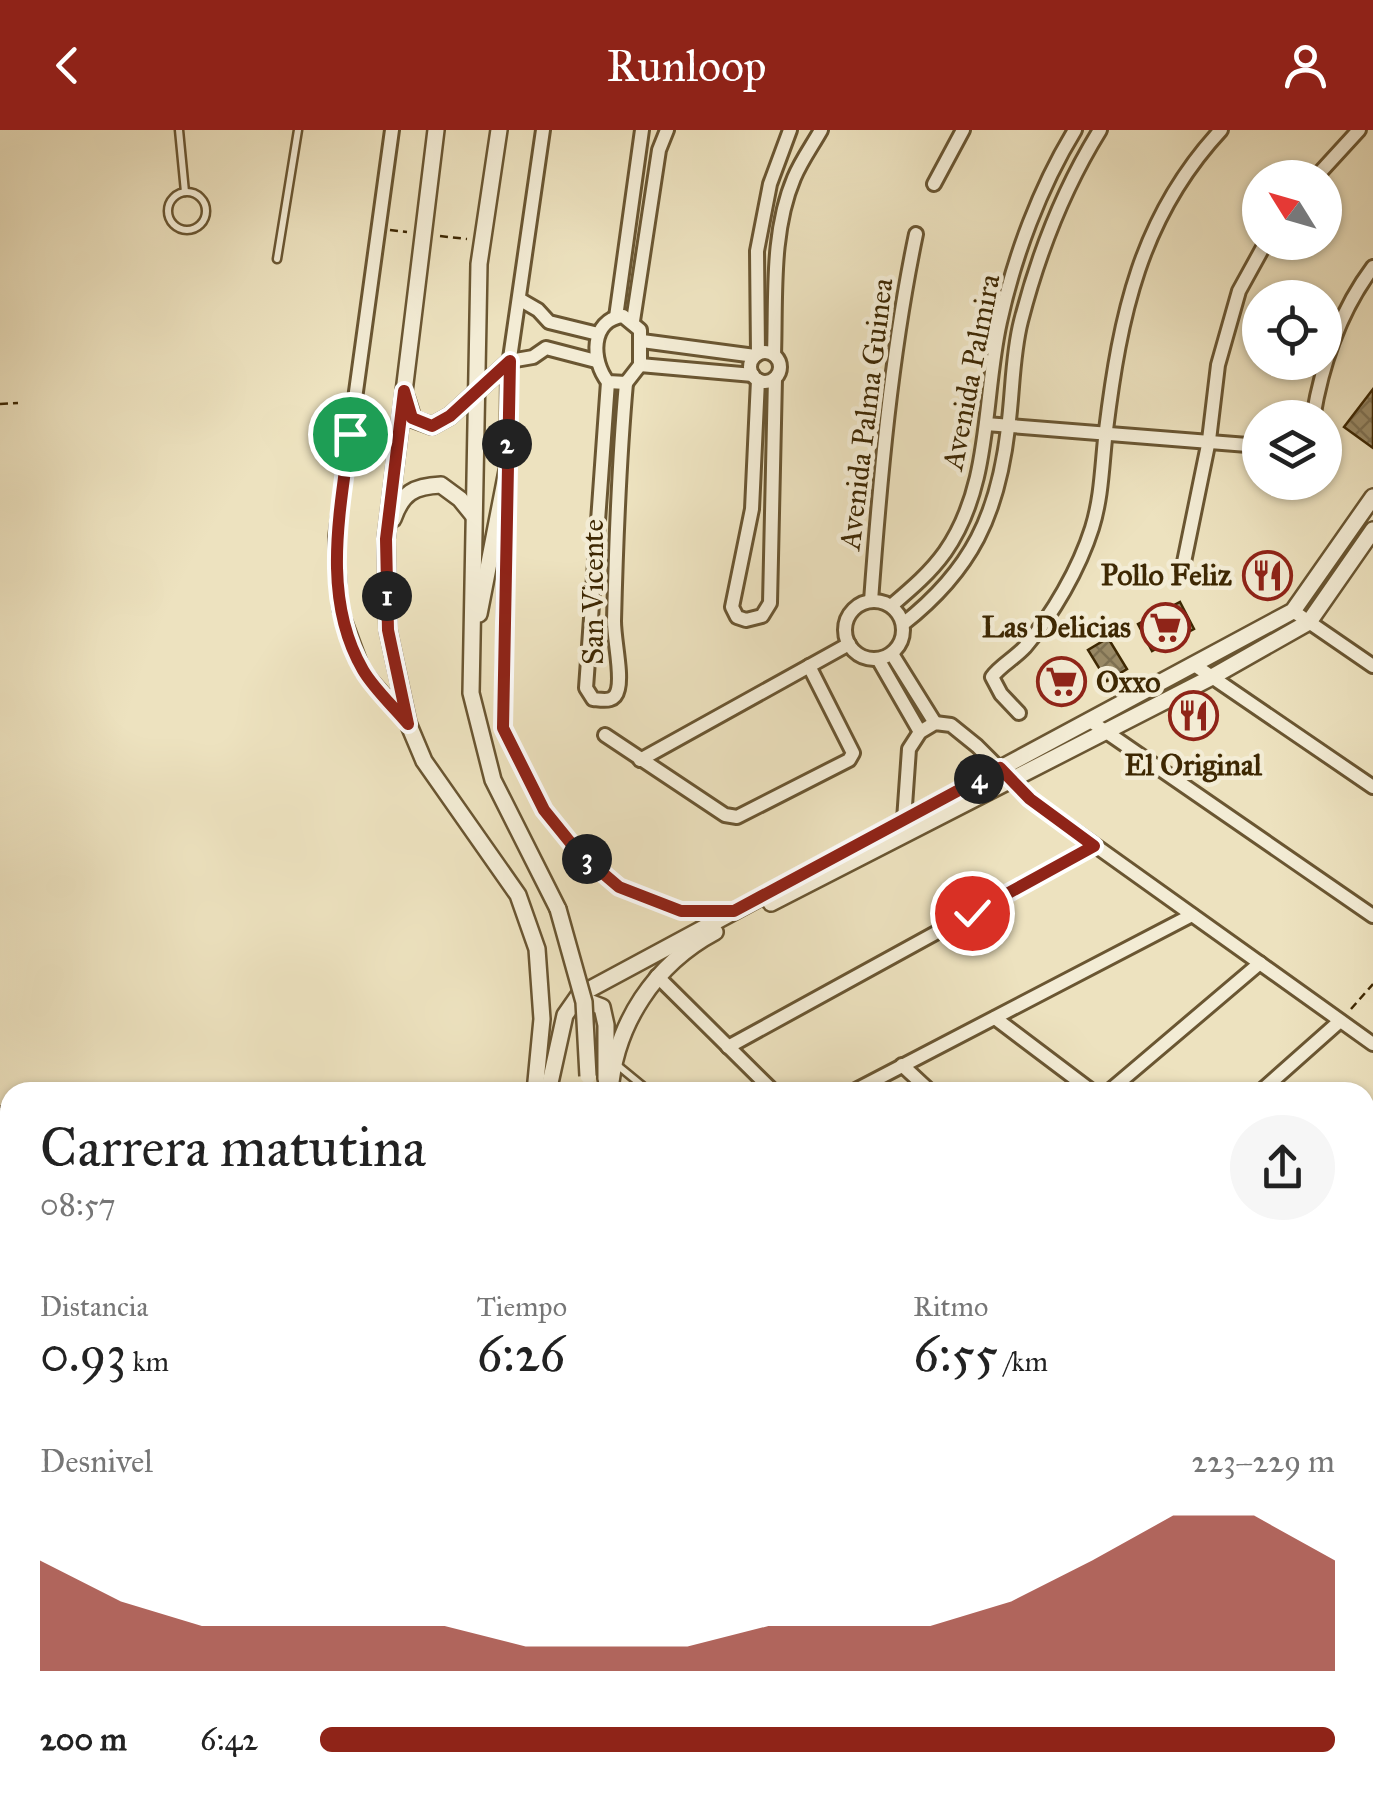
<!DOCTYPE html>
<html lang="es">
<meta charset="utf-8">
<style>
:root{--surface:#fff;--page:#f6f6f6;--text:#222;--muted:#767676;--accent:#8f2418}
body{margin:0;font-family:"IM FELL Great Primer",serif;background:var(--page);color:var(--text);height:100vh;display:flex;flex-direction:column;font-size:38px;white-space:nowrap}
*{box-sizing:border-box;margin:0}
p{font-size:32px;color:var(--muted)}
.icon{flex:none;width:55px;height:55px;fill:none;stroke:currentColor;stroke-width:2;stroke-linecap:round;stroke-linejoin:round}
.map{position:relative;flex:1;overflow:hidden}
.details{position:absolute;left:0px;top:952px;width:1375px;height:718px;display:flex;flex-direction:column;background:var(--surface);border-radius:30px 30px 0 0;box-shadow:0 2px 8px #0004}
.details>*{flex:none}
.needle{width:65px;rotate:307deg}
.fabs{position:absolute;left:1242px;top:30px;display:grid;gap:20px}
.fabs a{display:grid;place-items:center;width:100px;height:100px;border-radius:50%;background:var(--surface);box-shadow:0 2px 8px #0004;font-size:50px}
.pin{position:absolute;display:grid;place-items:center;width:85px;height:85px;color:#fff;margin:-42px;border:5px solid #fff;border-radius:50%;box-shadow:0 2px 10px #0007}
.km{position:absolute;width:50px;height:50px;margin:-25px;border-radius:50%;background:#222;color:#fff;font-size:28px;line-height:50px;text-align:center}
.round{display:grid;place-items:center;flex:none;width:105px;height:105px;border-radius:52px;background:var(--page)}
.head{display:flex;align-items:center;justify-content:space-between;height:170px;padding:0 40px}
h1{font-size:55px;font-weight:600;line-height:75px}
.stats{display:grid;grid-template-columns:repeat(3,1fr);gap:15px;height:170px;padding:10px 40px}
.stats div{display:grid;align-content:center}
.stats b{font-size:50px;font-weight:600}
.stats small{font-size:28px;font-weight:400}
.stats p{font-size:28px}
.chart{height:280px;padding:20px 40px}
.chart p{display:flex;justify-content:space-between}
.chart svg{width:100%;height:180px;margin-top:10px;fill:var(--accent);opacity:.7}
ul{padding:0 40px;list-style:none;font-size:32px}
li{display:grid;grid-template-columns:160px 120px 1fr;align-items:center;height:75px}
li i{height:25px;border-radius:12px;background:var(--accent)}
header{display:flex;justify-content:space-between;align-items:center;height:130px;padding:0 40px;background:var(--accent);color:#fff;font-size:45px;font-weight:600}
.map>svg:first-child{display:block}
.building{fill:url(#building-cross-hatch);stroke:#3e2803;stroke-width:2.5}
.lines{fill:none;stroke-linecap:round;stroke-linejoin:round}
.service-casing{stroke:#6a5632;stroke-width:11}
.minor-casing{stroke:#6a5632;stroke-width:18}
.tertiary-casing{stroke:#6a5632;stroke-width:20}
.path{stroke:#3e2803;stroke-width:2.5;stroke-dasharray:8 5;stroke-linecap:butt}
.service{stroke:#f3ecd5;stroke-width:6}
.minor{stroke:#f3ecd5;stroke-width:12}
.tertiary{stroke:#f3ecd5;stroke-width:15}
.tertiary-bridge-casing{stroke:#6a5632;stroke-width:20;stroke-linecap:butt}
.tertiary-bridge{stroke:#f3ecd5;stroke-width:15}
.route-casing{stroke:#fff;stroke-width:20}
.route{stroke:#8f2418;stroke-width:12}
.labels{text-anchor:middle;stroke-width:9;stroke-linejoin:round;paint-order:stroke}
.street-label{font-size:30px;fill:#3e2803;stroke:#f3ecd5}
.poi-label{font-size:30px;font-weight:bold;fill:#3e2803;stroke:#f3ecd5;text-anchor:end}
</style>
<header><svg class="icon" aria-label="back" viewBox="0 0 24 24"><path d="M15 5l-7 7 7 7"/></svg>Runloop<svg class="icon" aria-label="person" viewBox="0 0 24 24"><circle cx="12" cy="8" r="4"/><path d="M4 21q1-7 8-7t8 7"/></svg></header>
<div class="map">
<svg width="1373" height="1668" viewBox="0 0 1373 1668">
<defs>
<pattern id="building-cross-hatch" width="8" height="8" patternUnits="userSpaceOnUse" patternTransform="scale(2.5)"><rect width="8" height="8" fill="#998965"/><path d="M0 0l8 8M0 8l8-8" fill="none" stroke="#7e7051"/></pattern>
</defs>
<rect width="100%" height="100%" fill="#ede2bf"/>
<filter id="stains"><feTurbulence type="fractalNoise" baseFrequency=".002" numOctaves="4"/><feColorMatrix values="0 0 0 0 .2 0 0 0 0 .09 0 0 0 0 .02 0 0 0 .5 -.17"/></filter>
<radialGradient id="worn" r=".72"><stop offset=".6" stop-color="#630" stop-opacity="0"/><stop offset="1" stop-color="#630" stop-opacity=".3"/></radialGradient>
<g class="building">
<path d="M 1373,259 L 1373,318 L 1344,297 Z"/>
<path d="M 1180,472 L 1194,499 L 1152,521 L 1138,494 Z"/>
<path d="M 1108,508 L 1127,539 L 1107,551 L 1088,520 Z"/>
</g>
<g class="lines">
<defs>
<g id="service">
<path d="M 179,0 L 185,62"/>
<circle cx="187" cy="81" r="19"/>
<path d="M 277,129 L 298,0"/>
<path d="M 616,934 L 650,962"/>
</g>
<g id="minor">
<path d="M 392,0 L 336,407 L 340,479 L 363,541 L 408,593"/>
<path d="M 1315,48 L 1359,0"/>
<path d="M 934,54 L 963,0"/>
<path d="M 519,169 L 538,180 L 549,192 L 598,204"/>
<path d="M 623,186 L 640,200 L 640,235 L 626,253 L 608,252 C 591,231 590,190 623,186 Z"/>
<path d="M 616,187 L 642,0"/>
<path d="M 633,191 L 659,20 L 667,0"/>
<path d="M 642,211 L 755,226"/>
<circle cx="765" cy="237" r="15"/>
<path d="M 758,224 L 757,121 L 770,54 L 790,0"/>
<path d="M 774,225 C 776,167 771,102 794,48 C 801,31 812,16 821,0"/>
<path d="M 510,231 L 533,227 L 546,218 L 596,231"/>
<path d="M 640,235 L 753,245"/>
<path d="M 758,250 L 752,379 L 732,477 L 737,487 L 746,490 L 762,486 L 770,473 L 775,248"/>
<path d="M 608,252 L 586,558 L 593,569 C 604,570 615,573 618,559 C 622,543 614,510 614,491 C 616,411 619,332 626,253"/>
<path d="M 1313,288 C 1322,233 1340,181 1373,137"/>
<path d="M 986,294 L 1260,316"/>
<path d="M 507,349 L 508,242 L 543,0"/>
<path d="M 506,369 L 503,598 L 544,680 L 578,722 L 619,757 L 681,781 L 733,781"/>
<path d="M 1183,437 L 1209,310 L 1218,235 L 1239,161 L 1266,112"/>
<path d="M 871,471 C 880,348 891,224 916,104"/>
<circle cx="874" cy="500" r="29"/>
<path d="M 891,476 C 911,459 930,443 945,422 C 992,355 983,268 1000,192 C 1014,127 1040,57 1075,0"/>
<path d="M 1293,481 L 1373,536"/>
<path d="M 903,494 C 972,440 998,384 1008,298 C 1013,262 1012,226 1021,191 C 1038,125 1064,58 1100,0"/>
<path d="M 892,524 L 935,593"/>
<path d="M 878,529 L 920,602"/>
<path d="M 1193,534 L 1373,657"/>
<path d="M 1019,583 L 1001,564 L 992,547 C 1000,536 1015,528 1025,517 C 1053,484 1079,439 1092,398 C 1102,366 1102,333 1106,300 C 1120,186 1140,87 1221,0"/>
<path d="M 1089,590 L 1373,786"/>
<path d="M 605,605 L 725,685 L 737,687 L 849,630 L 853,623 L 809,536"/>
<path d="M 640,630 L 849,514"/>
<path d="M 904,690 L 909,619 L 920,602 L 935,593 L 951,595 L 977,616 L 1030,669 L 1373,914"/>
<path d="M 657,846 L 774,962"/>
<path d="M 995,888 L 1093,962"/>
<path d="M 728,917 L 1094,716"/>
<path d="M 902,935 L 931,962"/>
<path d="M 852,962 L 1192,785"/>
<path d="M 1108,962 L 1260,833"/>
<path d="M 1260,962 L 1340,891"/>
<path d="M 0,984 L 10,987"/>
<path d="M 1365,1003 L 1373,996"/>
<path d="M 1365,1140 L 1373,1133"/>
<path d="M 1365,1166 L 1373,1173"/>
<path d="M 0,1255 L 10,1253"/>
<path d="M 1365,1332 L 1373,1340"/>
<path d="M 1365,1358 L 1373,1363"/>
<path d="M 1365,1603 L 1365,1668"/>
<path d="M 924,1660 L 939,1668"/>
<path d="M 949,1668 L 953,1660"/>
</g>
<g id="tertiary">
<path d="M 436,0 L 386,409 L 388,500 L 408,593 L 424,631 L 518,765 L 537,819 L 542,889 L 535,962"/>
<path d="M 499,0 L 479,134 L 471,563 L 493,650 L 558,779"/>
<path d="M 406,267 L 413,289 L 432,296 L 450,286 L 510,231"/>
<path d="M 393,389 C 402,363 414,356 441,355 L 460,369 L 473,385"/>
<path d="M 479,484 L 507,341"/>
<path d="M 771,773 L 1212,547 L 1309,492 L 1373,400"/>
<path d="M 576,876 L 584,870 L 602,877 L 606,895 L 606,949"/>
<path d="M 548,962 L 565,885 L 579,865 L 1293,481 L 1373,367"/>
<path d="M 610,962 C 615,894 655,834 715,802"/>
<path d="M 818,1668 L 822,1660"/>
<path d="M 870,1668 L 875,1660"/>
</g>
</defs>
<use href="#service" class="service-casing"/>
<use href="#minor" class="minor-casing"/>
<use href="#tertiary" class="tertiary-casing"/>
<g class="path">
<path d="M 390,100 L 407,102"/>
<path d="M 440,106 L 467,109"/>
<path d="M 0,274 L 18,273"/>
<path d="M 1351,879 L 1373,854"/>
<path d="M 0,1101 L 10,1129"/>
<path d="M 0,1357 L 10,1358"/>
<path d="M 0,1443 L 10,1442"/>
<path d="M 0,1500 L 10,1478"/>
</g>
<use href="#service" class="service"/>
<use href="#minor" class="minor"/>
<use href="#tertiary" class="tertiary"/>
<defs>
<path id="tertiary-bridge" d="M 558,779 L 584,872 L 588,946"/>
</defs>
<use href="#tertiary-bridge" class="tertiary-bridge-casing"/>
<use href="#tertiary-bridge" class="tertiary-bridge"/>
</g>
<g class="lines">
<defs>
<path id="route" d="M 350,304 C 340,382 321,468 363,540 C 374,559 394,577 408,594 L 388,500 L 386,409 L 404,261 L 412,288 L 432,296 L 450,286 L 510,231 L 503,598 L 544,680 L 578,722 L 619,757 L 681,781 L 734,781 L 1000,638 L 1030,669 L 1094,716 L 972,783"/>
</defs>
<use href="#route" class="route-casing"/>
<use href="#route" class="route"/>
</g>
<defs>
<symbol id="restaurant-ring" viewBox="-11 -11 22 22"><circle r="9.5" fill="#f3ecd5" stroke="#8f2418" stroke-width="1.5"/><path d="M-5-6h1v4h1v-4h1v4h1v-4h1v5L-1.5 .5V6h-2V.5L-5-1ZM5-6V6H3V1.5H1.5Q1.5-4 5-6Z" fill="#8f2418"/></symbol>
<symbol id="supermarket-ring" viewBox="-11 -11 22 22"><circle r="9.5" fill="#f3ecd5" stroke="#8f2418" stroke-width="1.5"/><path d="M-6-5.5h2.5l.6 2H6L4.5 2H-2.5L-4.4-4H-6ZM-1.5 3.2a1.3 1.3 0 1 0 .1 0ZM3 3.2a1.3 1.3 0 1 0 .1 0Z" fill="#8f2418"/></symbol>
</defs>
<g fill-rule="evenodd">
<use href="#restaurant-ring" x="1240" y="418" width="55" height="55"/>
<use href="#supermarket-ring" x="1138" y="470" width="55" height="55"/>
<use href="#supermarket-ring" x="1034" y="524" width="55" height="55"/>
<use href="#restaurant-ring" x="1166" y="558" width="55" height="55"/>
</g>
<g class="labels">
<g class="street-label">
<text transform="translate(971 242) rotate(-79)" y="10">Avenida Palmira</text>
<text transform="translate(866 284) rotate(-83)" y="10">Avenida Palma Guinea</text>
<text transform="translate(593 462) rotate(-90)" y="10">San Vicente</text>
</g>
<g class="poi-label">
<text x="1232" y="455">Pollo Feliz</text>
<text x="1131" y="507">Las Delicias</text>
<text x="1096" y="562" text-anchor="start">Oxxo</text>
<text x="1193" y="645" text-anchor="middle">El Original</text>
</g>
</g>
<rect width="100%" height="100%" filter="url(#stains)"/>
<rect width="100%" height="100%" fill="url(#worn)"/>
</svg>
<div class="fabs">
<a><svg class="needle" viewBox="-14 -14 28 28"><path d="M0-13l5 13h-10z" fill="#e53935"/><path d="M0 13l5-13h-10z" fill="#767676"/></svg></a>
<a><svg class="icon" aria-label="locate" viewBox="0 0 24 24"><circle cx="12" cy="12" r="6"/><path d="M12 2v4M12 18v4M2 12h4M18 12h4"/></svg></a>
<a><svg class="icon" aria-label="layers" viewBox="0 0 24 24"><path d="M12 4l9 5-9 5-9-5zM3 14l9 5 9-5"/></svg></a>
</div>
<div class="pin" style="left:350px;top:304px;background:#1e9e55"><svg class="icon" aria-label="arrive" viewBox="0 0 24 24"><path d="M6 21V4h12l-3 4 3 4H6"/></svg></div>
<div class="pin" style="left:972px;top:783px;background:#d93025"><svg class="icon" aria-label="check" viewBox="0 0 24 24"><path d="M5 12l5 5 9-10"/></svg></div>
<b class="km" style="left:387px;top:466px">1</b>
<b class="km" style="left:507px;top:314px">2</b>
<b class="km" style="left:587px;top:729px">3</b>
<b class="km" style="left:979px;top:649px">4</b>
<section class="details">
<div class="head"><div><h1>Carrera matutina</h1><p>08:57</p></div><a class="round"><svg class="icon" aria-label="share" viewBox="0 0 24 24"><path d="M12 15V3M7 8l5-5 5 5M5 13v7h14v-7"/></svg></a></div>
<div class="stats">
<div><p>Distancia</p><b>0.93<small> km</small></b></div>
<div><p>Tiempo</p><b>6:26</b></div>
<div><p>Ritmo</p><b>6:55<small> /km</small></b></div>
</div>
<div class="chart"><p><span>Desnivel</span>223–229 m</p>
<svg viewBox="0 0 160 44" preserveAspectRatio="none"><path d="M0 44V17L10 27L20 33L30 33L40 33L50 33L60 38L70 38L80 38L90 33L100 33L110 33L120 27L130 17L140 6L150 6L160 17V44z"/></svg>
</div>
<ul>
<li><b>200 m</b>6:42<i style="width:100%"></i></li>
</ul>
</section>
</div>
